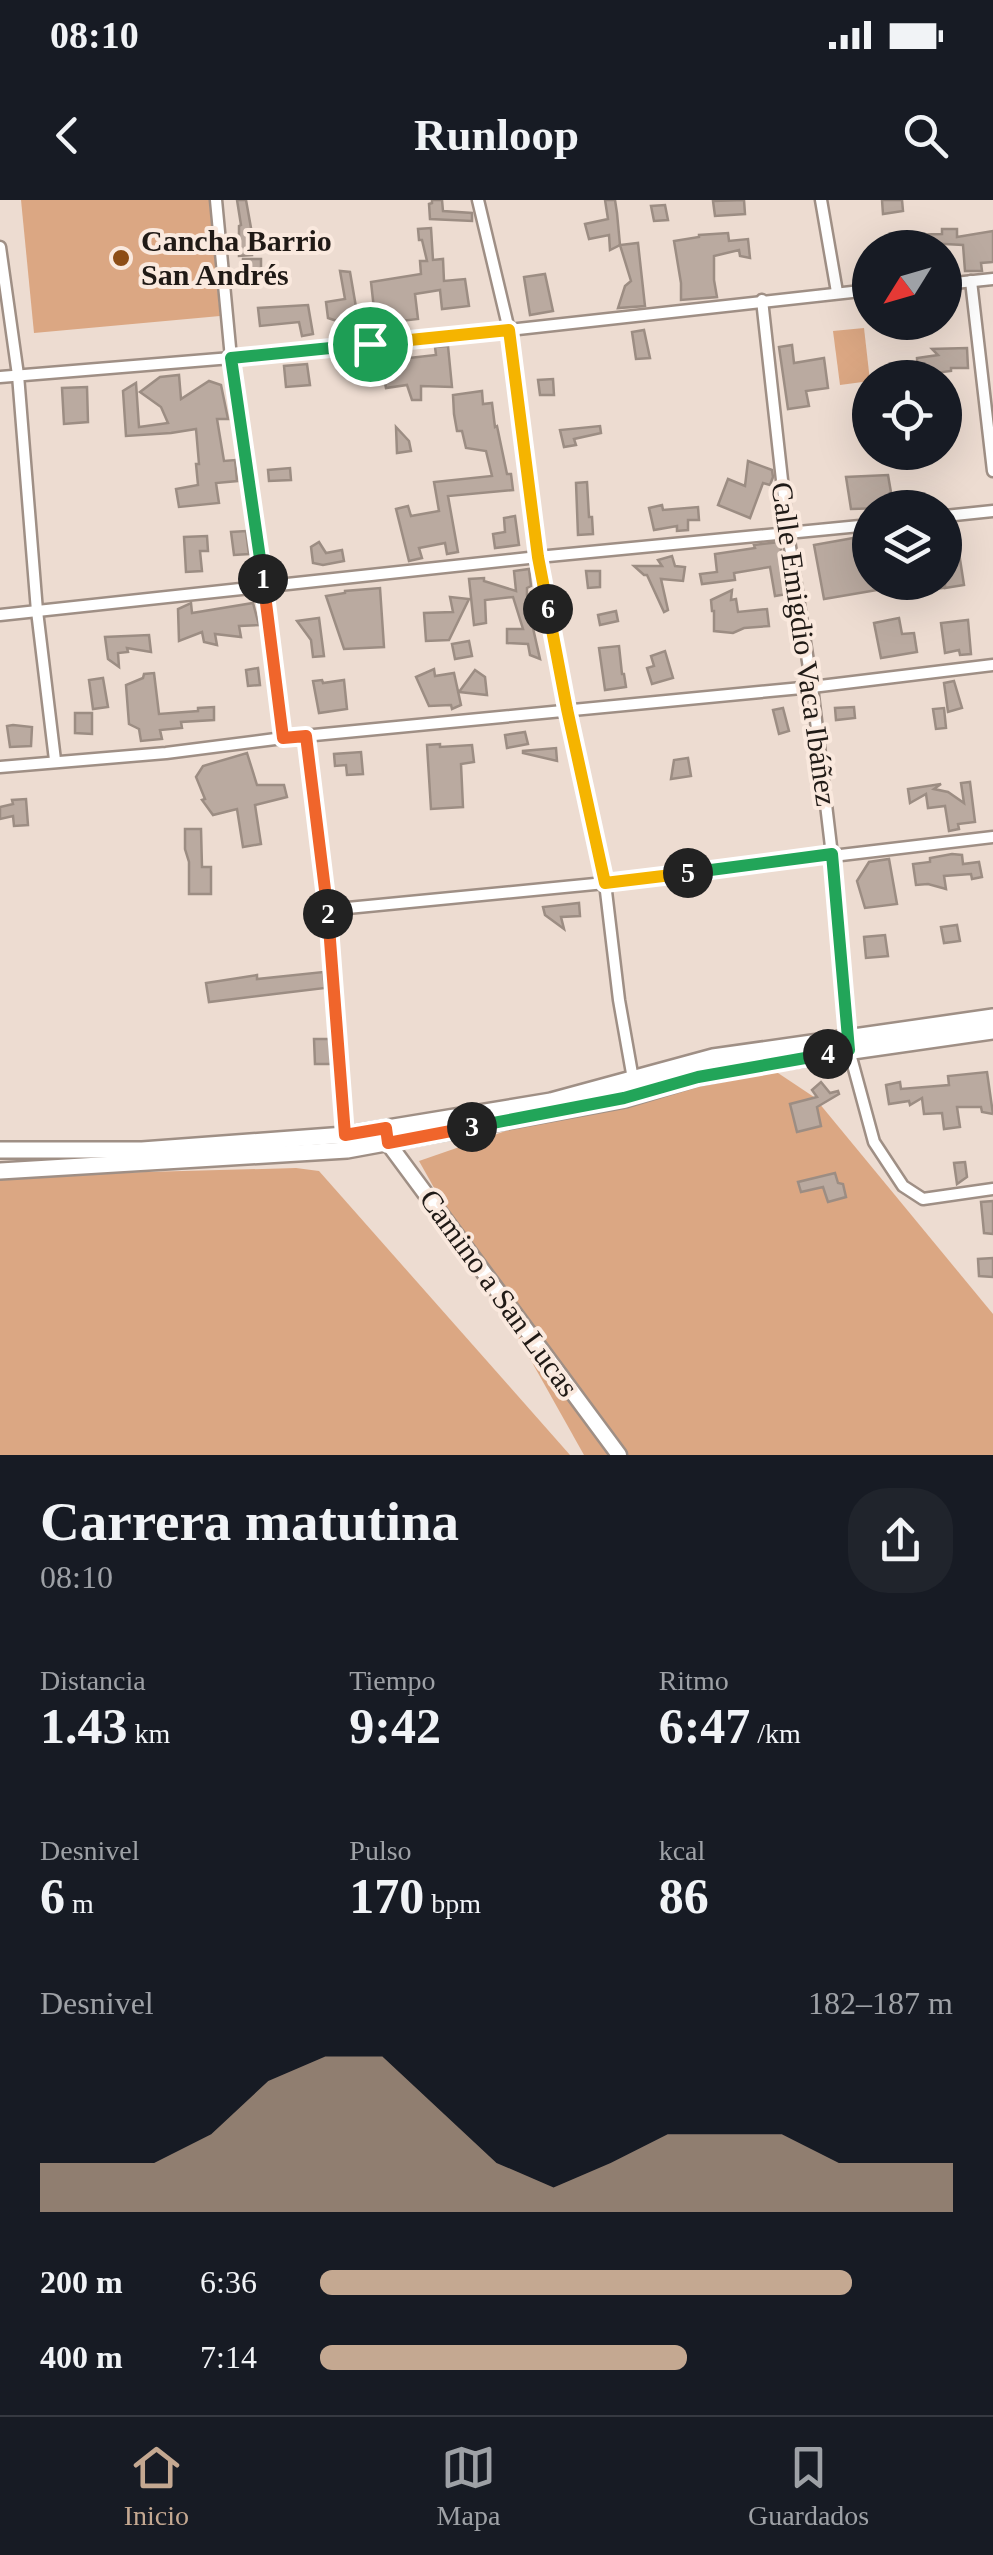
<!DOCTYPE html>
<html lang="es">
<meta charset="utf-8">
<style>
:root{--surface:#171b24;--page:#20242c;--text:#f1f3f6;--muted:#9ea1a6;--line:#363941;--accent:#c4a891}
body{margin:0;font-family:Georgia,serif;background:var(--page);color:var(--text);height:100vh;display:flex;flex-direction:column;font-size:38px;white-space:nowrap}
*{box-sizing:border-box;margin:0}
p{font-size:32px;color:var(--muted)}
.icon{flex:none;width:55px;height:55px;fill:none;stroke:currentColor;stroke-width:2;stroke-linecap:round;stroke-linejoin:round}
.map{position:relative;height:1255px;overflow:hidden}
.panel{display:flex;flex-direction:column;background:var(--surface);flex:1}
.panel>*{flex:none}
.needle{width:65px;rotate:233deg}
.fabs{position:absolute;left:852px;top:30px;display:grid;gap:20px}
.fabs a{display:grid;place-items:center;width:110px;height:110px;border-radius:50%;background:var(--surface);box-shadow:0 10px 40px #0002;font-size:50px}
.pin{position:absolute;display:grid;place-items:center;width:85px;height:85px;color:#fff;margin:-42px;border:5px solid #fff;border-radius:50%;box-shadow:0 2px 10px #0007}
.km{position:absolute;width:50px;height:50px;margin:-25px;border-radius:50%;background:#222;color:#fff;font-size:28px;line-height:50px;text-align:center}
.round{display:grid;place-items:center;flex:none;width:105px;height:105px;border-radius:40px;background:var(--page)}
.overview{display:flex;align-items:center;justify-content:space-between;height:170px;padding:0 40px}
h1{font-size:55px;font-weight:700;line-height:75px}
.metrics{display:grid;grid-template-columns:repeat(3,1fr);gap:15px;height:170px;padding:10px 40px}
.metrics div{display:grid;align-content:center}
.metrics b{font-size:50px;font-weight:700}
.metrics small{font-size:28px;font-weight:400}
.metrics p{font-size:28px}
.chart{height:280px;padding:20px 40px}
.chart p{display:flex;justify-content:space-between}
.chart svg{width:100%;height:180px;margin-top:10px;fill:var(--accent);opacity:.7}
ul{padding:0 40px;list-style:none;font-size:32px}
li{display:grid;grid-template-columns:160px 120px 1fr;align-items:center;height:75px}
li i{height:25px;border-radius:12px;background:var(--accent)}
.status{display:flex;justify-content:space-between;align-items:center;height:70px;padding:0 50px;background:var(--surface);direction:ltr}
.status svg{height:28px;fill:currentColor}
header{display:flex;justify-content:space-between;align-items:center;height:130px;padding:0 40px;background:var(--surface);font-size:45px;font-weight:700}
.menu{display:flex;justify-content:space-around;align-items:center;height:140px;border-top:2px solid var(--line);background:var(--surface);font-size:28px;color:var(--muted)}
.menu a{display:grid;justify-items:center;gap:5px}
.menu .active{color:var(--accent)}
.map>svg:first-child{display:block}
.green{fill:#dba783}
.building{fill:#baaaa0;stroke:#9c8d83;stroke-width:2.5}
.lines{fill:none;stroke-linecap:round;stroke-linejoin:round}
.minor-casing{stroke:#9f8f85;stroke-width:15}
.tertiary-casing{stroke:#9f8f85;stroke-width:19}
.secondary-casing{stroke:#9f8f85;stroke-width:20}
.minor{stroke:#fff;stroke-width:10}
.tertiary{stroke:#fff;stroke-width:14}
.secondary{stroke:#fff;stroke-width:15}
.split-1-casing{stroke:#fff;stroke-width:20}
.split-2-casing{stroke:#fff;stroke-width:20}
.split-3-casing{stroke:#fff;stroke-width:20}
.split-4-casing{stroke:#fff;stroke-width:20}
.split-5-casing{stroke:#fff;stroke-width:20}
.split-6-casing{stroke:#fff;stroke-width:20}
.split-7-casing{stroke:#fff;stroke-width:20}
.split-1{stroke:#22a559;stroke-width:12}
.split-2{stroke:#f0652b;stroke-width:12}
.split-3{stroke:#f0652b;stroke-width:12}
.split-4{stroke:#22a559;stroke-width:12}
.split-5{stroke:#22a559;stroke-width:12}
.split-6{stroke:#f5b400;stroke-width:12}
.split-7{stroke:#f5b400;stroke-width:12}
.poi-dot{fill:#8d4d16;stroke:#fae9de;stroke-width:4}
.labels{text-anchor:middle;stroke-width:8;stroke-linejoin:round;paint-order:stroke}
.poi-label{font-size:30px;font-weight:bold;fill:#201a16;stroke:#fae9de;text-anchor:start}
.street-label{font-size:30px;fill:#201a16;stroke:#fae9de}
</style>
<div class="status"><b>08:10</b><svg viewBox="0 0 49 12"><path d="M0 12V9h3v3zM5 12V6h3v6zM10 12V3h3v9zM15 12V0h3v12zM26 1h20v11H26zM47 4h2v5h-2z"/></svg></div>
<header><svg class="icon" aria-label="back" viewBox="0 0 24 24"><path d="M15 5l-7 7 7 7"/></svg>Runloop<svg class="icon" aria-label="search" viewBox="0 0 24 24"><circle cx="10" cy="10" r="6"/><path d="M15 15l6 6"/></svg></header>
<div class="map">
<svg width="993" height="1255" viewBox="0 0 993 1255">
<rect width="100%" height="100%" fill="#eddcd1"/>
<g class="green">
<path d="M 21,0 L 209,0 L 220,116 L 34,133 Z"/>
<path d="M 864,128 L 870,181 L 840,185 L 833,131 Z"/>
<path d="M 769,867 L 814,897 L 993,1114 L 993,1255 L 584,1255 L 419,961 L 632,887 Z"/>
<path d="M 296,968 L 319,971 L 570,1255 L 0,1255 L 0,976 Z"/>
</g>
<g class="building">
<path d="M 237,0 L 246,0 L 251,28 L 252,55 L 239,56 L 239,26 L 241,25 Z"/>
<path d="M 432,0 L 442,0 L 443,11 L 472,13 L 472,21 L 430,19 L 429,4 L 432,3 Z"/>
<path d="M 605,0 L 615,0 L 617,13 L 620,45 L 610,50 L 609,35 L 589,39 L 585,24 L 608,19 Z"/>
<path d="M 744,0 L 745,14 L 715,16 L 713,1 Z"/>
<path d="M 882,0 L 902,0 L 903,11 L 883,14 Z"/>
<path d="M 665,5 L 668,20 L 654,21 L 651,6 Z"/>
<path d="M 431,28 L 433,60 L 443,59 L 444,81 L 465,79 L 469,106 L 442,109 L 440,90 L 415,94 L 418,119 L 375,124 L 375,130 L 352,130 L 352,126 L 328,118 L 326,102 L 345,99 L 340,71 L 350,72 L 356,107 L 374,109 L 371,82 L 421,74 L 420,61 L 427,61 L 422,40 L 419,40 L 418,29 Z"/>
<path d="M 942,29 L 957,29 L 957,37 L 993,31 L 993,62 L 981,63 L 982,71 L 965,71 L 963,45 L 926,43 L 926,48 L 907,48 L 906,35 L 942,34 Z"/>
<path d="M 728,33 L 729,41 L 748,39 L 750,58 L 740,56 L 739,50 L 714,56 L 714,80 L 717,97 L 681,100 L 681,83 L 674,41 L 699,37 L 699,35 Z"/>
<path d="M 638,43 L 645,106 L 618,108 L 625,86 L 631,81 L 620,45 Z"/>
<path d="M 243,59 L 261,59 L 261,75 L 242,75 Z"/>
<path d="M 545,74 L 553,111 L 530,115 L 524,77 Z"/>
<path d="M 308,105 L 313,134 L 302,136 L 299,122 L 260,126 L 258,108 Z"/>
<path d="M 644,130 L 650,158 L 636,159 L 632,132 Z"/>
<path d="M 792,145 L 794,163 L 824,158 L 828,188 L 806,191 L 809,206 L 788,209 L 779,147 Z"/>
<path d="M 448,146 L 452,187 L 421,186 L 421,200 L 412,200 L 407,185 L 386,188 L 380,157 L 400,156 L 400,159 L 436,155 L 435,147 Z"/>
<path d="M 967,148 L 968,168 L 951,168 L 951,171 L 918,175 L 917,158 L 938,155 L 932,149 Z"/>
<path d="M 307,164 L 310,185 L 286,187 L 284,166 Z"/>
<path d="M 179,175 L 181,199 L 209,181 L 221,185 L 228,219 L 217,219 L 224,261 L 235,260 L 237,281 L 216,283 L 219,303 L 179,307 L 176,289 L 198,285 L 196,264 L 199,264 L 196,229 L 171,233 L 126,236 L 123,191 L 136,183 L 139,227 L 168,223 L 161,207 L 140,192 L 160,177 Z"/>
<path d="M 553,179 L 554,195 L 540,195 L 538,180 Z"/>
<path d="M 87,187 L 88,222 L 64,224 L 62,188 Z"/>
<path d="M 482,191 L 483,204 L 492,203 L 495,227 L 497,226 L 507,274 L 511,274 L 513,290 L 448,296 L 458,352 L 447,354 L 445,343 L 419,348 L 422,358 L 409,361 L 396,309 L 408,306 L 411,316 L 439,311 L 434,282 L 492,276 L 486,251 L 466,248 L 462,231 L 457,231 L 454,214 L 453,195 Z"/>
<path d="M 600,226 L 601,233 L 574,239 L 576,245 L 564,247 L 560,230 Z"/>
<path d="M 396,227 L 409,241 L 411,251 L 397,253 Z"/>
<path d="M 748,261 L 772,270 L 773,277 L 770,285 L 763,283 L 750,318 L 718,305 L 728,279 L 745,286 Z"/>
<path d="M 290,268 L 291,280 L 269,281 L 268,270 Z"/>
<path d="M 888,275 L 893,304 L 884,305 L 884,308 L 851,309 L 846,277 Z"/>
<path d="M 587,282 L 589,317 L 592,317 L 593,334 L 578,335 L 576,283 Z"/>
<path d="M 662,305 L 663,310 L 698,307 L 699,320 L 688,320 L 688,330 L 677,331 L 677,326 L 654,330 L 649,308 Z"/>
<path d="M 515,316 L 519,345 L 495,348 L 493,334 L 505,332 L 504,318 Z"/>
<path d="M 955,327 L 964,385 L 945,388 L 945,363 L 948,363 L 945,336 L 946,329 Z"/>
<path d="M 246,331 L 249,354 L 234,355 L 231,332 Z"/>
<path d="M 870,335 L 870,382 L 889,382 L 889,388 L 824,399 L 814,345 Z"/>
<path d="M 207,336 L 208,351 L 200,351 L 202,371 L 186,372 L 184,337 Z"/>
<path d="M 319,342 L 326,353 L 342,350 L 344,361 L 323,365 L 313,363 L 311,347 Z"/>
<path d="M 780,342 L 787,394 L 775,396 L 770,367 L 734,373 L 735,380 L 702,384 L 700,374 L 717,372 L 715,354 L 755,348 L 754,345 Z"/>
<path d="M 672,356 L 675,366 L 685,367 L 683,381 L 661,379 L 668,410 L 664,412 L 647,375 L 644,375 L 634,366 L 662,366 L 658,360 Z"/>
<path d="M 529,369 L 531,386 L 527,388 L 527,394 L 529,395 L 527,395 L 528,406 L 540,459 L 530,455 L 528,444 L 507,443 L 507,429 L 523,429 L 513,397 L 485,400 L 486,423 L 474,425 L 469,379 L 484,378 L 484,381 L 516,391 L 514,371 Z"/>
<path d="M 586,371 L 600,371 L 600,387 L 588,388 Z"/>
<path d="M 911,382 L 943,382 L 943,388 L 910,393 Z"/>
<path d="M 380,388 L 384,447 L 344,449 L 326,396 L 345,393 L 345,391 Z"/>
<path d="M 732,390 L 731,400 L 736,399 L 738,412 L 767,409 L 769,426 L 744,428 L 733,433 L 714,431 L 714,411 L 712,411 L 711,400 Z"/>
<path d="M 450,397 L 469,399 L 449,440 L 426,441 L 424,413 L 453,412 Z"/>
<path d="M 191,403 L 192,413 L 253,403 L 259,425 L 239,426 L 241,437 L 215,434 L 217,445 L 204,442 L 202,432 L 179,441 L 178,409 Z"/>
<path d="M 616,411 L 618,421 L 600,425 L 598,415 Z"/>
<path d="M 319,418 L 324,456 L 313,457 L 311,440 L 297,421 Z"/>
<path d="M 899,418 L 902,434 L 914,433 L 917,452 L 881,458 L 874,423 Z"/>
<path d="M 968,420 L 971,454 L 960,455 L 959,450 L 945,453 L 941,423 Z"/>
<path d="M 149,435 L 151,452 L 127,448 L 128,452 L 118,453 L 119,467 L 108,459 L 105,437 Z"/>
<path d="M 469,441 L 472,456 L 455,459 L 452,444 Z"/>
<path d="M 619,446 L 622,474 L 624,474 L 626,487 L 605,490 L 599,448 Z"/>
<path d="M 665,451 L 673,478 L 652,484 L 647,468 L 654,466 L 651,456 Z"/>
<path d="M 258,468 L 260,485 L 248,486 L 246,470 Z"/>
<path d="M 434,469 L 435,476 L 454,473 L 461,505 L 452,509 L 451,505 L 429,506 L 416,477 Z"/>
<path d="M 475,470 L 485,477 L 487,495 L 459,492 Z"/>
<path d="M 154,473 L 159,514 L 198,511 L 198,508 L 214,507 L 214,520 L 181,522 L 182,528 L 160,530 L 162,539 L 141,541 L 139,529 L 129,524 L 126,485 L 143,478 L 144,474 Z"/>
<path d="M 103,478 L 108,507 L 93,509 L 89,480 Z"/>
<path d="M 322,480 L 323,483 L 344,480 L 347,509 L 319,513 L 313,481 Z"/>
<path d="M 954,481 L 962,508 L 948,512 L 944,483 Z"/>
<path d="M 854,507 L 855,518 L 836,520 L 835,508 Z"/>
<path d="M 783,508 L 789,531 L 779,534 L 773,510 Z"/>
<path d="M 944,508 L 946,528 L 936,529 L 933,509 Z"/>
<path d="M 75,513 L 92,513 L 92,534 L 75,533 Z"/>
<path d="M 13,525 L 32,527 L 31,546 L 10,547 L 7,526 Z"/>
<path d="M 525,532 L 528,544 L 507,548 L 505,535 Z"/>
<path d="M 440,544 L 440,547 L 472,545 L 474,562 L 461,564 L 463,607 L 431,609 L 427,545 Z"/>
<path d="M 556,548 L 557,561 L 523,553 L 523,551 Z"/>
<path d="M 361,552 L 363,574 L 347,575 L 346,565 L 335,566 L 334,554 Z"/>
<path d="M 247,553 L 257,585 L 284,585 L 287,597 L 255,605 L 261,644 L 243,647 L 237,609 L 213,615 L 202,600 L 205,599 L 196,577 L 203,566 Z"/>
<path d="M 688,558 L 691,576 L 671,579 L 674,560 Z"/>
<path d="M 970,582 L 975,622 L 958,624 L 959,629 L 949,631 L 945,606 L 928,608 L 926,594 L 910,603 L 908,589 L 941,584 L 934,589 L 948,592 L 964,603 L 961,583 Z"/>
<path d="M 26,599 L 28,625 L 14,626 L 13,616 L 0,619 L 0,607 L 13,604 L 12,600 Z"/>
<path d="M 185,629 L 201,629 L 202,667 L 211,667 L 211,694 L 189,694 L 189,662 L 185,649 Z"/>
<path d="M 952,654 L 962,655 L 963,664 L 979,662 L 982,677 L 972,679 L 971,674 L 944,676 L 946,689 L 928,684 L 916,685 L 913,664 L 930,662 L 930,658 Z"/>
<path d="M 889,659 L 897,704 L 865,708 L 857,681 L 869,662 Z"/>
<path d="M 579,703 L 580,716 L 561,717 L 564,729 L 545,715 L 543,707 Z"/>
<path d="M 957,725 L 960,741 L 944,743 L 941,727 Z"/>
<path d="M 885,735 L 888,756 L 866,758 L 864,737 Z"/>
<path d="M 323,772 L 325,788 L 209,802 L 206,783 L 257,775 L 257,779 Z"/>
<path d="M 314,839 L 329,839 L 331,864 L 315,864 Z"/>
<path d="M 987,872 L 993,914 L 982,912 L 981,907 L 957,907 L 960,927 L 944,929 L 942,913 L 924,914 L 922,898 L 910,905 L 909,901 L 889,904 L 886,885 L 900,882 L 901,889 L 949,885 L 948,876 Z"/>
<path d="M 821,882 L 830,893 L 838,891 L 839,894 L 817,907 L 821,926 L 797,932 L 790,904 L 817,897 L 812,890 Z"/>
<path d="M 965,962 L 967,977 L 957,984 L 954,963 Z"/>
<path d="M 835,973 L 838,983 L 843,984 L 846,997 L 828,1002 L 823,987 L 801,992 L 798,982 Z"/>
<path d="M 993,1001 L 993,1034 L 984,1033 L 981,1002 Z"/>
<path d="M 993,1058 L 993,1077 L 979,1076 L 978,1059 Z"/>
</g>
<g class="lines">
<defs>
<g id="minor">
<path d="M 216,0 L 231,158 L 283,538"/>
<path d="M 478,0 L 509,130 L 538,357 L 567,509 L 605,683 L 619,800 L 633,879"/>
<path d="M 821,0 L 837,92"/>
<path d="M 0,47 L 18,175 L 37,411 L 55,560"/>
<path d="M 971,81 L 993,271"/>
<path d="M 945,84 L 993,79"/>
<path d="M 762,100 L 788,334 L 812,487 L 832,655 L 849,850 L 874,942 L 903,986 L 923,999 L 993,989"/>
<path d="M 0,177 L 231,158 L 509,130 L 870,90"/>
<path d="M 945,316 L 993,311"/>
<path d="M 0,415 L 538,357 L 870,325"/>
<path d="M 307,536 L 327,710 L 346,938"/>
<path d="M 0,567 L 166,553 L 283,538 L 812,487 L 993,465"/>
<path d="M 327,710 L 605,683 L 993,637"/>
</g>
<path id="tertiary" d="M 387,932 L 388,943 L 619,1255"/>
<g id="secondary">
<path d="M 0,950 L 142,950 L 345,935 L 551,901 L 713,857 L 993,817"/>
<path d="M 0,971 L 347,950 L 625,899 L 698,877 L 776,862 L 993,831"/>
</g>
</defs>
<use href="#minor" class="minor-casing"/>
<use href="#tertiary" class="tertiary-casing"/>
<use href="#secondary" class="secondary-casing"/>
<use href="#minor" class="minor"/>
<use href="#tertiary" class="tertiary"/>
<use href="#secondary" class="secondary"/>
</g>
<g class="lines">
<defs>
<path id="split-1" d="M 263,379 L 231,158 L 370,144"/>
<path id="split-2" d="M 263,379 L 283,538 L 306,536 L 328,714"/>
<path id="split-3" d="M 328,714 L 345,935 L 386,928 L 388,943 L 472,927"/>
<path id="split-4" d="M 472,927 L 624,898 L 698,877 L 828,854"/>
<path id="split-5" d="M 688,673 L 832,654 L 849,850 L 828,854"/>
<path id="split-6" d="M 548,409 L 567,509 L 605,683 L 688,673"/>
<path id="split-7" d="M 370,144 L 509,130 L 538,357 L 548,409"/>
</defs>
<use href="#split-1" class="split-1-casing"/>
<use href="#split-2" class="split-2-casing"/>
<use href="#split-3" class="split-3-casing"/>
<use href="#split-4" class="split-4-casing"/>
<use href="#split-5" class="split-5-casing"/>
<use href="#split-6" class="split-6-casing"/>
<use href="#split-7" class="split-7-casing"/>
<use href="#split-1" class="split-1"/>
<use href="#split-2" class="split-2"/>
<use href="#split-3" class="split-3"/>
<use href="#split-4" class="split-4"/>
<use href="#split-5" class="split-5"/>
<use href="#split-6" class="split-6"/>
<use href="#split-7" class="split-7"/>
</g>
<circle class="poi-dot" cx="121" cy="58" r="10"/>
<g class="labels">
<g class="poi-label">
<text x="141" y="51">Cancha Barrio<tspan x="141" dy="34">San Andrés</tspan></text>
</g>
<g class="street-label">
<text transform="translate(804 444) rotate(82)" y="10">Calle Emigdio Vaca Ibáñez</text>
<text transform="translate(499 1093) rotate(54)" y="10">Camino a San Lucas</text>
</g>
</g>
</svg>
<div class="fabs">
<a><svg class="needle" viewBox="-14 -14 28 28"><path d="M0-13l5 13h-10z" fill="#e53935"/><path d="M0 13l5-13h-10z" fill="#9ea1a6"/></svg></a>
<a><svg class="icon" aria-label="locate" viewBox="0 0 24 24"><circle cx="12" cy="12" r="6"/><path d="M12 2v4M12 18v4M2 12h4M18 12h4"/></svg></a>
<a><svg class="icon" aria-label="layers" viewBox="0 0 24 24"><path d="M12 4l9 5-9 5-9-5zM3 14l9 5 9-5"/></svg></a>
</div>
<div class="pin" style="left:370px;top:144px;background:#1e9e55"><svg class="icon" aria-label="arrive" viewBox="0 0 24 24"><path d="M6 21V4h12l-3 4 3 4H6"/></svg></div>
<b class="km" style="left:263px;top:379px">1</b>
<b class="km" style="left:328px;top:714px">2</b>
<b class="km" style="left:472px;top:927px">3</b>
<b class="km" style="left:828px;top:854px">4</b>
<b class="km" style="left:688px;top:673px">5</b>
<b class="km" style="left:548px;top:409px">6</b>
</div>
<section class="panel">
<div class="overview"><div><h1>Carrera matutina</h1><p>08:10</p></div><a class="round"><svg class="icon" aria-label="share" viewBox="0 0 24 24"><path d="M12 15V3M7 8l5-5 5 5M5 13v7h14v-7"/></svg></a></div>
<div class="metrics">
<div><p>Distancia</p><b>1.43<small> km</small></b></div>
<div><p>Tiempo</p><b>9:42</b></div>
<div><p>Ritmo</p><b>6:47<small> /km</small></b></div>
</div>
<div class="metrics">
<div><p>Desnivel</p><b>6<small> m</small></b></div>
<div><p>Pulso</p><b>170<small> bpm</small></b></div>
<div><p>kcal</p><b>86</b></div>
</div>
<div class="chart"><p><span>Desnivel</span>182–187 m</p>
<svg viewBox="0 0 160 44" preserveAspectRatio="none"><path d="M0 44V32L10 32L20 32L30 25L40 12L50 6L60 6L70 19L80 32L90 38L100 32L110 25L120 25L130 25L140 32L150 32L160 32V44z"/></svg>
</div>
<ul>
<li><b>200 m</b>6:36<i style="width:84%"></i></li>
<li><b>400 m</b>7:14<i style="width:58%"></i></li>
</ul>
</section>
<nav class="menu">
<a class="active"><svg class="icon" aria-label="home" viewBox="0 0 24 24"><path d="M3 11l9-7 9 7M6 9v11h12V9"/></svg>Inicio</a>
<a><svg class="icon" aria-label="map" viewBox="0 0 24 24"><path d="M3 6l6-2 6 2 6-2v14l-6 2-6-2-6 2zM9 4v14M15 6v14"/></svg>Mapa</a>
<a><svg class="icon" aria-label="saved" viewBox="0 0 24 24"><path d="M7 4h10v16l-5-4-5 4z"/></svg>Guardados</a>
</nav>
